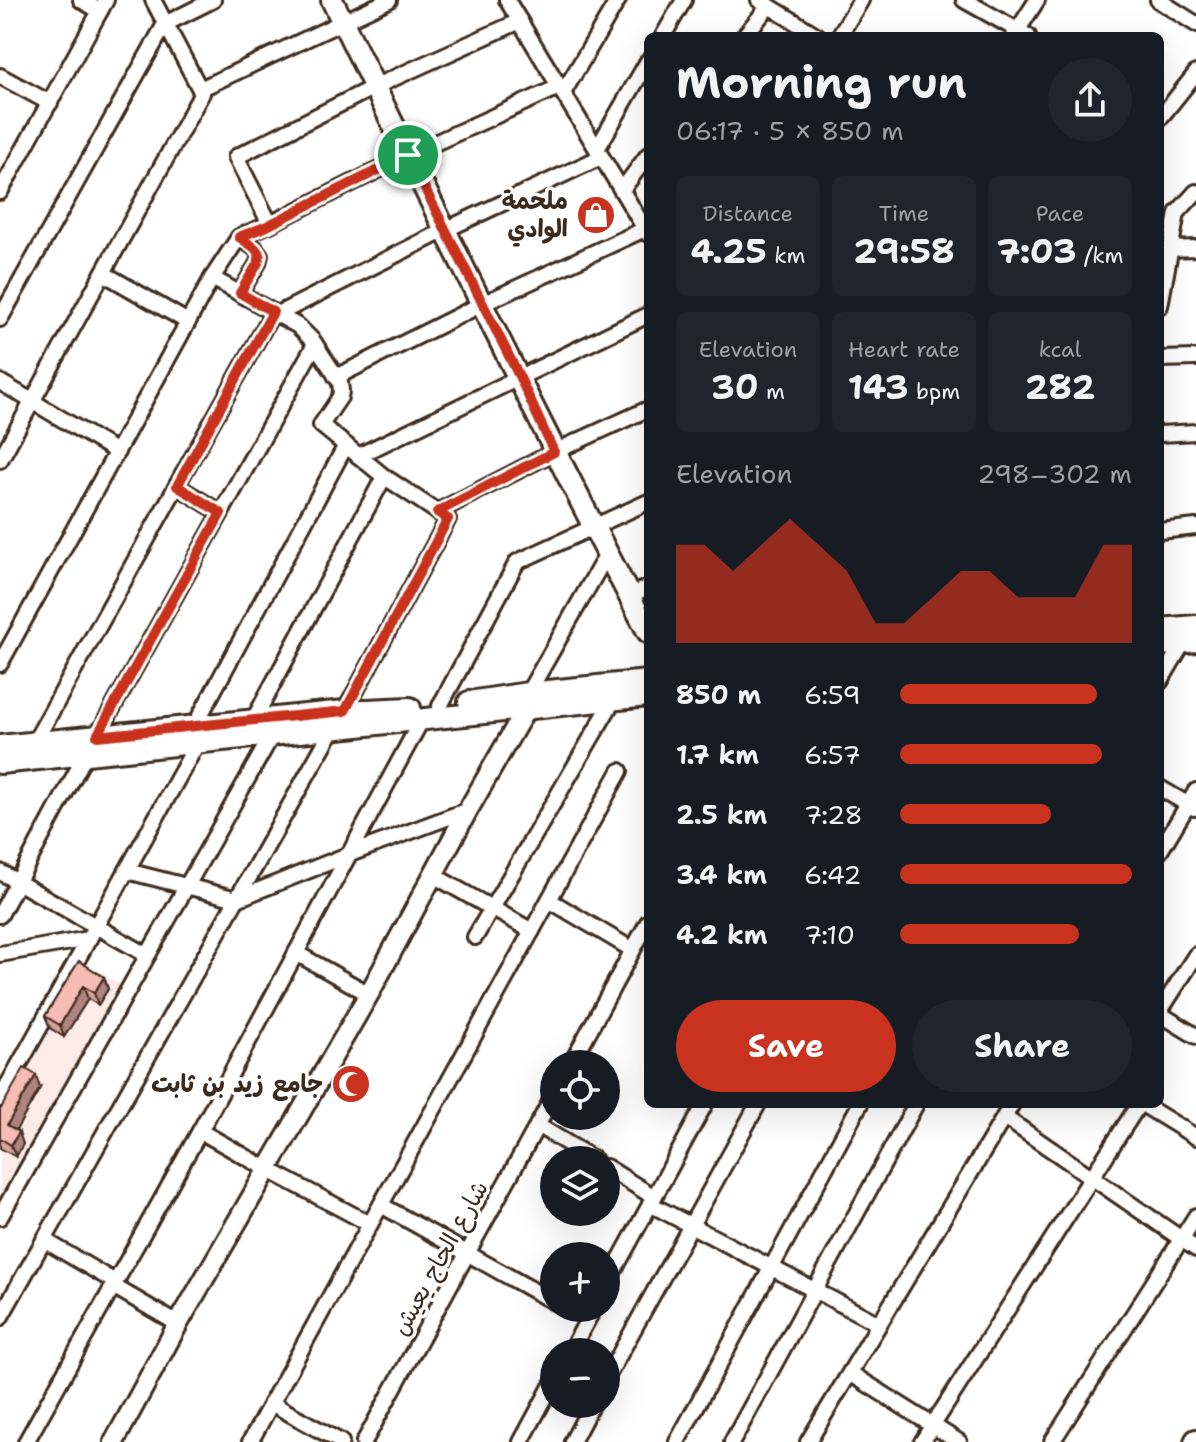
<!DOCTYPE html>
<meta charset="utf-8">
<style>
:root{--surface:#171b24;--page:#20242c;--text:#f1f3f6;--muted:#9ea1a6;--accent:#c8321e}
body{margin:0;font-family:"Shantell Sans","Playpen Sans Arabic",sans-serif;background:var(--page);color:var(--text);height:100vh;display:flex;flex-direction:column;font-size:30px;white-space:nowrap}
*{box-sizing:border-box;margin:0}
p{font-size:26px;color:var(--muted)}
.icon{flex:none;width:44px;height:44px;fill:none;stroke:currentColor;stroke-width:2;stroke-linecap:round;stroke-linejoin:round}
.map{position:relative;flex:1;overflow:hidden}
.side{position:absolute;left:644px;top:32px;width:520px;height:1076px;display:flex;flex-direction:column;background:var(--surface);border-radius:12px;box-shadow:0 8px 32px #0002}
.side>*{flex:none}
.fabs{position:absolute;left:540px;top:1050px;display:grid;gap:16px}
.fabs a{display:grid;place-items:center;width:80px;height:80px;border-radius:50%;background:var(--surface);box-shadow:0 8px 32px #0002;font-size:40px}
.pin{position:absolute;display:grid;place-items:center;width:68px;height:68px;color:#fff;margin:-34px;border:4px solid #fff;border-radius:50%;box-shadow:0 2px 8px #0007}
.round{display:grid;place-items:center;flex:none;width:84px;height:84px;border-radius:42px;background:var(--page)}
.headline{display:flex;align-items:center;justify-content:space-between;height:136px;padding:0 32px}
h1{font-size:44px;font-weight:700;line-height:60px}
.figures{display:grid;grid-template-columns:repeat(3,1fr);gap:12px;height:136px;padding:8px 32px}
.figures div{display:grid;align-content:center;border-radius:12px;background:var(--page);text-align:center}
.figures b{font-size:34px;font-weight:700}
.figures small{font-size:22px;font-weight:400}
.figures p{font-size:22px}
.chart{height:224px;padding:16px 32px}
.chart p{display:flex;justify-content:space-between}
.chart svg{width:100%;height:144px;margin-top:8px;fill:var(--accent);opacity:.7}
.primary-button{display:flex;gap:16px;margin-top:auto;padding:16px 32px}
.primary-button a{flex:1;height:92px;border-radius:48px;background:var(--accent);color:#fff;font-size:32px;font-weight:700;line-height:92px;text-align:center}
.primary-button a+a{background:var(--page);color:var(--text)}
ul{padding:0 32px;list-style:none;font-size:26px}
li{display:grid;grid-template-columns:128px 96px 1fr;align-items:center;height:60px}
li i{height:20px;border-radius:10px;background:var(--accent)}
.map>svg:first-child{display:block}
.built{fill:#fdebe8}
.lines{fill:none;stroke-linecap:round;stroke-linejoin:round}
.minor-casing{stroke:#3b2a1e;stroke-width:20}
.tertiary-casing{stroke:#3b2a1e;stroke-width:24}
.secondary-casing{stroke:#3b2a1e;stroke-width:26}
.minor{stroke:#fff;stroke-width:14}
.tertiary{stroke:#fff;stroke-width:18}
.secondary{stroke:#fff;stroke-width:20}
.wall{fill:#d4a29b;stroke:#3b2a1e;stroke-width:2}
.shaded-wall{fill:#ad847e;stroke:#3b2a1e;stroke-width:2}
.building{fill:#f7bcb4;stroke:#3b2a1e;stroke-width:2}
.route-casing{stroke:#fff;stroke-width:16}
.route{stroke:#c8321e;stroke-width:10}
.labels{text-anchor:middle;stroke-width:7;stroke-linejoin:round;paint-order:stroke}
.poi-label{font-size:24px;font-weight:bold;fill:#3b2a1e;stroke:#fff;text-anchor:end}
.street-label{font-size:24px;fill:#3b2a1e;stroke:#fff}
</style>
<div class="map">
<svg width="1196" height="1442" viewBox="0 0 1196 1442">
<rect width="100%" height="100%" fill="#fff"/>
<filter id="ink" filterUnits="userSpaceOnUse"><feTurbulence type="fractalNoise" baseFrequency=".0125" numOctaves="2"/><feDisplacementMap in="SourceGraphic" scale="16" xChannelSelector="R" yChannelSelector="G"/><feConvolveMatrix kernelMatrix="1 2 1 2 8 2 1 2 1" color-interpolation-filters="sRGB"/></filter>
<g filter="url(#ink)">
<path class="built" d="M 85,965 L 120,984 L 0,1201 L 0,1118 Z"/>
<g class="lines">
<defs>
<g id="minor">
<path d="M 81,0 L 100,11"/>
<path d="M 507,0 L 648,234"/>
<path d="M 759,0 L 818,36"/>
<path d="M 964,0 L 1028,36"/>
<path d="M 1158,0 L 1196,24"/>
<path d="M 663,36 L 684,0"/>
<path d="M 744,36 L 769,6"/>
<path d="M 839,36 L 861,0"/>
<path d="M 1014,36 L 1037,0"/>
<path d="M 0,76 L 50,103"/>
<path d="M 200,89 L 389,0"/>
<path d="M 563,93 L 618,0"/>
<path d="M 1160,118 L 1196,73"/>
<path d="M 597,149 L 648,61"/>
<path d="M 622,190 L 648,155"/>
<path d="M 0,192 L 106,0"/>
<path d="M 270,224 L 236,157 L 374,87 L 520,21"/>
<path d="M 239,237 L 255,248 L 260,255 L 258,263 L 240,293"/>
<path d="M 1170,249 L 1196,248"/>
<path d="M 103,273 L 188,322"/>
<path d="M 212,278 L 298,326 L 313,341 L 340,382 L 341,391 L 340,397 L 321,425 L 382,475 L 448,519 L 345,711"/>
<path d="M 1160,306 L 1177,213 L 1196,192"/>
<path d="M 278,314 L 445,230 L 601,157"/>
<path d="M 0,319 L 165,24 L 213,0"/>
<path d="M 1160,359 L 1196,358"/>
<path d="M 336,377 L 482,304 L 645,229"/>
<path d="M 0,382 L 117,452"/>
<path d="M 1160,434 L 1196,432"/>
<path d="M 358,456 L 648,315"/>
<path d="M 0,460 L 202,93 L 153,0"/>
<path d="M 177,486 L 221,513"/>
<path d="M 437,512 L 554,452 L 648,409"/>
<path d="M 1160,531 L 1196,527"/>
<path d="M 629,596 L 648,587"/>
<path d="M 0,664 L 212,278 L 239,237 L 270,224 L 408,155 L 559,87"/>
<path d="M 1160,682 L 1183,643"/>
<path d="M 528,693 L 607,554"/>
<path d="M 440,706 L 517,562 L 648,502"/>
<path d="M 253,721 L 384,477"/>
<path d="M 194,727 L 346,445"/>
<path d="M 97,736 L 315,344"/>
<path d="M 34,743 L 273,312"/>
<path d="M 1160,788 L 1194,808"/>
<path d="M 1160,851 L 1196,791"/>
<path d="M 127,871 L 237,899 L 350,854 L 468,810"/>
<path d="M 0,872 L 147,955"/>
<path d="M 433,875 L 532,931"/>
<path d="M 549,900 L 633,950"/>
<path d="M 0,915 L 86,754"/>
<path d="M 475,937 L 614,699"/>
<path d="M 296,953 L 369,994"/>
<path d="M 0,954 L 89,939"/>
<path d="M 1160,1011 L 1196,955"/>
<path d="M 1160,1014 L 1196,1036"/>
<path d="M 571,1064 L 648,922"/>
<path d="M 0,1099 L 198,742"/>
<path d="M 1142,1104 L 1196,1137"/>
<path d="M 1004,1117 L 1196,1249"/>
<path d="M 537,1125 L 595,1160"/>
<path d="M 200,1131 L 267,1169 L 370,1224"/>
<path d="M 606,1167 L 654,1197"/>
<path d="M 650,1204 L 879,1324"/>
<path d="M 381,1205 L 554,1302"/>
<path d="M 0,1217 L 272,735"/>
<path d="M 44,1240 L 115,1282"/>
<path d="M 606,1285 L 705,1104"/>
<path d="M 113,1286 L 178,1324"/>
<path d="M 0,1318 L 333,729"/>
<path d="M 570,1352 L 594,1308"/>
<path d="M 850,1373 L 959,1442"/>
<path d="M 606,1379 L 758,1104"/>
<path d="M 271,1403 L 341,1442"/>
<path d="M 26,1442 L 200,1131 L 422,719"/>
<path d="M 250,1442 L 620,771"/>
<path d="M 364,1442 L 554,1095"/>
<path d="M 521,1442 L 554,1381"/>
<path d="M 572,1442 L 592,1404"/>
<path d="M 677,1442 L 860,1104"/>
<path d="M 732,1442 L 916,1104"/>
<path d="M 808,1442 L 1012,1104"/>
<path d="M 922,1442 L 1139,1104"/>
<path d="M 1052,1442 L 1196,1216"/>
</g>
<path id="tertiary" d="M 114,1442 L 178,1324 L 369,994 L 468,810 L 526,709"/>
<g id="secondary">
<path d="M 332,0 C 436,212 539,423 648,632"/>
<path d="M 1160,629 L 1196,626"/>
<path d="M 1160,645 L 1196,641"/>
<path d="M 469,702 L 528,693 L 648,681"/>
<path d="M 0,746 L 345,711 L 410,708"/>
<path d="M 0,763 L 648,696"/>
<path d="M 1195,1442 L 1196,1440"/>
</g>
</defs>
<use href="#minor" class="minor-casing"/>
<use href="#tertiary" class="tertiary-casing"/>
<use href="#secondary" class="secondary-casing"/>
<use href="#minor" class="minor"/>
<use href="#tertiary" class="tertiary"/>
<use href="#secondary" class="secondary"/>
</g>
<g class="wall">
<path d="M 79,961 L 104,977 L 108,989 L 98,1005 L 88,999 L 64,1037 L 50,1028 L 45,1016 Z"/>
<path d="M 40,1088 L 16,1130 L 23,1144 L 16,1157 L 0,1148 L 0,1110 Z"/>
</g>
<g class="shaded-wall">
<path d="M 104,977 L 108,989 L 98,1005 L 94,993 Z"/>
<path d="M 83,986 L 88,999 L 64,1037 L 60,1025 Z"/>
<path d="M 36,1075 L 40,1088 L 12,1137 L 7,1125 Z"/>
<path d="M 19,1132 L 23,1144 L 16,1157 L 11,1145 Z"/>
</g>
<g class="building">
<path d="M 79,961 L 104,977 L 94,993 L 83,986 L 60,1025 L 45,1016 Z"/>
<path d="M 24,1068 L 36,1075 L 7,1125 L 19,1132 L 11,1145 L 0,1138 L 0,1110 Z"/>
</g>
</g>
<g class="lines" filter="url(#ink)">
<defs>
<path id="route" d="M 408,155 L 520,378 L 554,452 L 437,512 L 448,519 L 345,711 L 97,736 L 221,513 L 177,486 L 273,312 L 240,293 L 258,263 L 260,255 L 255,248 L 239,237 L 265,227 Z"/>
</defs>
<use href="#route" class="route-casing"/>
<use href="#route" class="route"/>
</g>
<defs>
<symbol id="shop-disc" viewBox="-11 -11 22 22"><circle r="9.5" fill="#c8321e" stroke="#fff"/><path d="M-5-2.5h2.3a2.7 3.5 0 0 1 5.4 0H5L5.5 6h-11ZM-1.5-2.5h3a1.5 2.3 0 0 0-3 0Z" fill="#fff"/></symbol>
<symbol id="mosque-disc" viewBox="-11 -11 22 22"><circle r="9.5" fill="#c8321e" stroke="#fff"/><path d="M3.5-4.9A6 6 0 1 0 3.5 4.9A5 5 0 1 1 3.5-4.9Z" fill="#fff"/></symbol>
</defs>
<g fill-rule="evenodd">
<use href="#shop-disc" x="574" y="193" width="44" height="44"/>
<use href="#mosque-disc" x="329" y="1062" width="44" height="44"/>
</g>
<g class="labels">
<g class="poi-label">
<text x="568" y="209">ملحمة<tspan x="568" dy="28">الوادي</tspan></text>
<text x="323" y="1092">جامع زيد بن ثابت</text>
</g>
<g class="street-label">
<text transform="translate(440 1258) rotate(-61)" y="8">شارع الحاج يعيش</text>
</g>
</g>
</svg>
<div class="fabs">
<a><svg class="icon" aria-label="locate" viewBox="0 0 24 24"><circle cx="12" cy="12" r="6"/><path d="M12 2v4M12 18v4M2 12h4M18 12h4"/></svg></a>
<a><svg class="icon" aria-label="layers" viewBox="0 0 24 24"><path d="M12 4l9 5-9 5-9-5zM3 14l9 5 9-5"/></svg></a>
<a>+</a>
<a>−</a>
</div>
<div class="pin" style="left:408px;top:155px;background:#1e9e55"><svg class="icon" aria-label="arrive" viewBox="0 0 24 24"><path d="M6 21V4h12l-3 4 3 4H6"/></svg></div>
<section class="side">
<div class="headline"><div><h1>Morning run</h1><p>06:17 · 5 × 850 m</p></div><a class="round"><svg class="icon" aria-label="share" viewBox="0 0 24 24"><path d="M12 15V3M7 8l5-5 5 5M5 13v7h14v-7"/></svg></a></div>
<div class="figures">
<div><p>Distance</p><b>4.25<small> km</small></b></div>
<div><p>Time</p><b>29:58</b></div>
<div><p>Pace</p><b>7:03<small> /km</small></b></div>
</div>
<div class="figures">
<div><p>Elevation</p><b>30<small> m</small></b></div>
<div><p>Heart rate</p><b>143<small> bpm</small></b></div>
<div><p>kcal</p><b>282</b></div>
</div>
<div class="chart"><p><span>Elevation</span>298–302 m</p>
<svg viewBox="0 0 160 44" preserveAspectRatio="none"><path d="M0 44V14L10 14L20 22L30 14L40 6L50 14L60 22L70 38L80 38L90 30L100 22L110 22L120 30L130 30L140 30L150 14L160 14V44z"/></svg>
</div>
<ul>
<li><b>850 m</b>6:59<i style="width:85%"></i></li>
<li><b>1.7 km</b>6:57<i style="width:87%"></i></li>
<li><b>2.5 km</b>7:28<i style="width:65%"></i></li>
<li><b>3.4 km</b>6:42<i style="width:100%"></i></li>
<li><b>4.2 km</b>7:10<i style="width:77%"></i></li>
</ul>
<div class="primary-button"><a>Save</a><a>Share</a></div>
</section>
</div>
